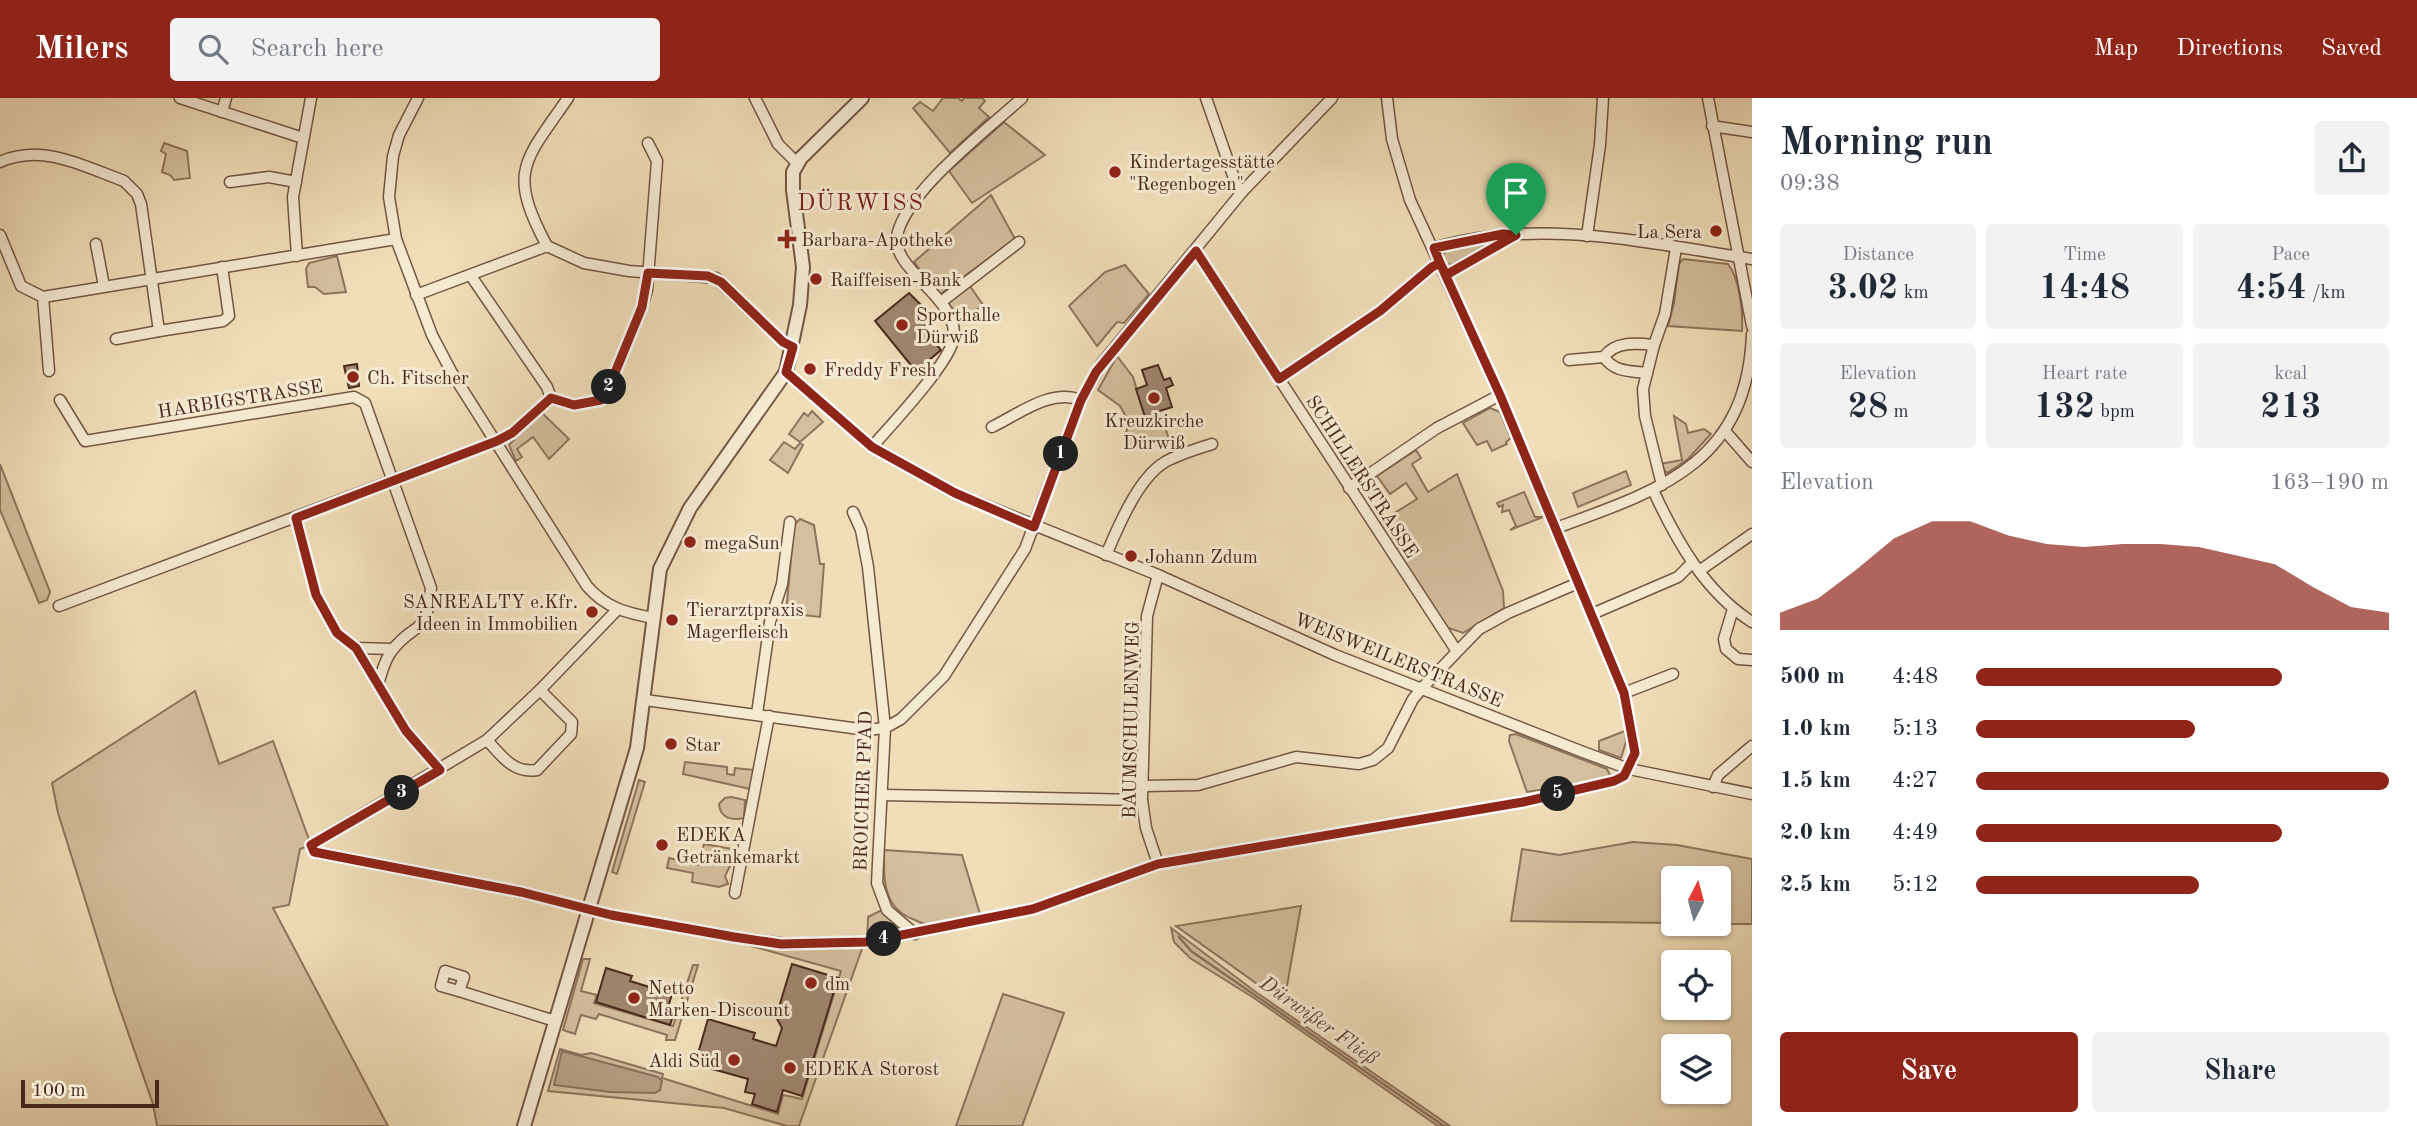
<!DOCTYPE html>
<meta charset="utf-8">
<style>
:root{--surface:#fff;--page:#f2f2f3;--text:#1f2937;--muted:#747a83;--accent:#8f2418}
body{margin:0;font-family:"Old Standard TT",serif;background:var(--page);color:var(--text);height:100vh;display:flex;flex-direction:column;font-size:26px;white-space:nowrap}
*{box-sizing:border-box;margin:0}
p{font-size:23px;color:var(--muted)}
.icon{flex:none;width:38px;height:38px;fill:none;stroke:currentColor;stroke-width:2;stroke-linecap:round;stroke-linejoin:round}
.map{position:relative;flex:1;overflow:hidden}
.panel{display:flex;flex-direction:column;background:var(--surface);width:665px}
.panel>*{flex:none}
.needle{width:46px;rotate:6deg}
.fabs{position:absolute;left:1661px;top:768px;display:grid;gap:14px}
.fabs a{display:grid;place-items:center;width:70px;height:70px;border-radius:7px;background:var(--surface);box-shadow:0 2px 5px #0004;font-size:35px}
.scale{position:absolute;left:21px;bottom:18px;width:138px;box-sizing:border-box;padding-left:7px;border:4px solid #49291c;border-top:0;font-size:19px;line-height:24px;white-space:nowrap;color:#49291c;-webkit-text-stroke:5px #f5ead2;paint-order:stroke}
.pin{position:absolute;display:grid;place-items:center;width:60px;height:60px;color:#fff;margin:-72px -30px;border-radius:50% 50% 50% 0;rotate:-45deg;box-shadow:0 0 7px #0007}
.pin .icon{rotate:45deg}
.km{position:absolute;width:35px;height:35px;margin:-18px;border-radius:50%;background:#222;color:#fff;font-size:19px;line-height:35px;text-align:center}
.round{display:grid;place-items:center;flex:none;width:74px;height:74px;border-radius:7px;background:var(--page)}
.summary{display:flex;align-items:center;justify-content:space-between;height:119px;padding:0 28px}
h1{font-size:38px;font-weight:600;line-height:52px}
.metrics{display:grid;grid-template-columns:repeat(3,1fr);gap:10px;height:119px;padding:7px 28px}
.metrics div{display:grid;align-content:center;border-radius:7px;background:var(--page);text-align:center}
.metrics b{font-size:35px;font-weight:600}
.metrics small{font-size:19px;font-weight:400}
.metrics p{font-size:19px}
.chart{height:196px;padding:14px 28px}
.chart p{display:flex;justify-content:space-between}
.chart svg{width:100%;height:126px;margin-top:7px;fill:var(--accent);opacity:.7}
.cta{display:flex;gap:14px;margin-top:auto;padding:14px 28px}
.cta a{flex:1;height:80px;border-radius:7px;background:var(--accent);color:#fff;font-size:28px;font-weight:600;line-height:80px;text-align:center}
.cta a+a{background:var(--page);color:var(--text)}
ul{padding:0 28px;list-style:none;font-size:23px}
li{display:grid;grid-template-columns:112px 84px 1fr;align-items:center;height:52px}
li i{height:18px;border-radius:9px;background:var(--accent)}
header{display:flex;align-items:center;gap:42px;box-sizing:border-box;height:98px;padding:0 35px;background:var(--accent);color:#fff}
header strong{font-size:33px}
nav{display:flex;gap:38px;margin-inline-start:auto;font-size:24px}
.search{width:490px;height:63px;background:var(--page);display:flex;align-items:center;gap:18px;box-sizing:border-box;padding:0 24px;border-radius:7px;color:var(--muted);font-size:26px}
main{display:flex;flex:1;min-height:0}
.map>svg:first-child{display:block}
.green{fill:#d4bf9e;stroke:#8e745d;stroke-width:2}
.water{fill:#b7a084;stroke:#8b705a;stroke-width:2}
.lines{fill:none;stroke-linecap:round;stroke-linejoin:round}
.stream{stroke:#8b705a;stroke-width:2.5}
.building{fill:#a0876e;stroke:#49291c;stroke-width:2}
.minor-casing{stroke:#735643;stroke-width:13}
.tertiary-casing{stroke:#735643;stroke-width:16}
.minor{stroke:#f5ead2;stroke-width:10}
.tertiary{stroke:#f5ead2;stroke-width:12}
.route-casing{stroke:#fff;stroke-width:14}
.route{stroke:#8f2418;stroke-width:9}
.poi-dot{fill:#8f2418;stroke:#f5ead2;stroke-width:2.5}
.labels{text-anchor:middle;stroke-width:6;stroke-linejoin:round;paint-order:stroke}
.poi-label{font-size:19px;fill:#49291c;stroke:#f5ead2;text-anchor:start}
.street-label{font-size:19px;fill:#49291c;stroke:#f5ead2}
.water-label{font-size:21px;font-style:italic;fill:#644736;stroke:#f5ead2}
.quarter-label{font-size:23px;letter-spacing:2px;fill:#7a1f14;stroke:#f5ead2}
</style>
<header>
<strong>Milers</strong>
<div class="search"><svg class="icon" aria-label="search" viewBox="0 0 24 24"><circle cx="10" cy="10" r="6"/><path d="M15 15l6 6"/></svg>Search here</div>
<nav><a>Map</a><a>Directions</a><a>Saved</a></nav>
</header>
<main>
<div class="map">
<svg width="1752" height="1028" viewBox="0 0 1752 1028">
<rect width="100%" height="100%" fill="#f0deb9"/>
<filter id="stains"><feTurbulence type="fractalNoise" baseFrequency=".00286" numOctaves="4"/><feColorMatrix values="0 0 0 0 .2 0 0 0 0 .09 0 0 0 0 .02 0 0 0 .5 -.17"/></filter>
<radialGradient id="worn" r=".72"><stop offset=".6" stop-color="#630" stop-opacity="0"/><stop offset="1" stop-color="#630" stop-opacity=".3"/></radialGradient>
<g class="green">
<path d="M 943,0 L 958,0 L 962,3 L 964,0 L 982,0 L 985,3 L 979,10 L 989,19 L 950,55 L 913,10 L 920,4 L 933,13 Z"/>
<path d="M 1004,24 L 1045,57 L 972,105 L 949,73 Z"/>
<path d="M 164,45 L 187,53 L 190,80 L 174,82 L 170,77 L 162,74 L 166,56 L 161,53 Z"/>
<path d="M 991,97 L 1015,141 L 939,197 L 914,164 Z"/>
<path d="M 1501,140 L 1455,167 L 1446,166 L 1443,161 L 1445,152 L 1454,148 Z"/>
<path d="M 337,158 L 346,194 L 324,196 L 315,189 L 308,189 L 306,171 L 309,165 Z"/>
<path d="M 1683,161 L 1728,166 C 1740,181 1743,214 1742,233 L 1668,228 L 1674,205 L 1679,166 Z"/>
<path d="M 1125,167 L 1149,196 L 1124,225 L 1117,224 L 1097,248 L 1069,208 L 1105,174 Z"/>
<path d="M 970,188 L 983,207 L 962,223 L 948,205 Z"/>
<path d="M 1117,258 L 1133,279 L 1147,325 L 1162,321 L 1170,344 L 1132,351 L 1126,335 L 1129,324 L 1120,308 L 1098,292 Z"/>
<path d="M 1490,310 L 1500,314 L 1511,340 L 1506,344 L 1507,346 L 1492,353 L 1487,343 L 1477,347 L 1463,325 Z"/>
<path d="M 812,313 L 823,324 L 800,344 L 789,336 L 804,315 L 808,318 Z"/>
<path d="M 541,314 L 569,341 L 549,361 L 533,339 L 517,351 L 522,359 L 516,363 L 509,347 Z"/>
<path d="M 1674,318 L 1686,326 L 1688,335 L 1704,331 L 1711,336 L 1688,361 L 1667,375 L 1660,366 L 1682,362 Z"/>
<path d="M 784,344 L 795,351 L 800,345 L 803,347 L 788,375 L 770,362 Z"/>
<path d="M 1416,352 L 1421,360 L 1412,366 L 1428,394 L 1457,376 L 1503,493 L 1504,510 L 1463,535 L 1443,528 L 1377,426 L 1417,401 L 1406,385 L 1390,396 L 1377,378 Z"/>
<path d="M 0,366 L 50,494 L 47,502 L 39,505 L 0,412 Z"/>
<path d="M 1626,373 L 1631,387 L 1578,409 L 1573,395 Z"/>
<path d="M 1524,394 L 1535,419 L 1543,419 L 1510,432 L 1516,428 L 1509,412 L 1502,414 L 1503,407 L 1499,409 L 1497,405 Z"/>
<path d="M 800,421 L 814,427 L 820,466 L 824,466 L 820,519 L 786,515 L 794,427 Z"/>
<path d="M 195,593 L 219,666 L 273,643 L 311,747 L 300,751 L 289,807 L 273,810 L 388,1028 L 157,1028 L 153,1006 L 115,897 L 58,715 L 52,685 Z"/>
<path d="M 1625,633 L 1626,644 L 1621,660 L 1599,652 L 1599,643 Z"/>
<path d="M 1516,636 L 1607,671 L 1610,677 L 1608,681 L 1527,694 L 1509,643 L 1510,637 Z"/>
<path d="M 685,664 L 727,669 L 727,676 L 734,677 L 735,670 L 754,672 L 750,691 L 683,676 Z"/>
<path d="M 639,682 L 645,684 L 617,776 L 612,774 Z"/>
<path d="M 731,699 L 745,702 L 744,720 C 732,723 720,720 719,706 L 725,700 Z"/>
<path d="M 1633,744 L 1677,747 L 1752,761 L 1752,826 L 1719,826 L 1718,780 L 1673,780 L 1673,825 L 1511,823 L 1522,751 L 1559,757 Z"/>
<path d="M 704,746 L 738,752 L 725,778 L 728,786 L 719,789 L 692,784 L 693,775 L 667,770 L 669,760 L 698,767 Z"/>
<path d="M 884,752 L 962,757 L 980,816 C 968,820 954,827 942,828 C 933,829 923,826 915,822 C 882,810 884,782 884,752 Z"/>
<path d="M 1301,808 L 1284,905 L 1176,828 Z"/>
<path d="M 882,812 L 902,832 L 867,842 L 868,819 Z"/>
<path d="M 1171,830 L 1257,895 L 1450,1028 L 1438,1028 L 1254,900 L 1190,860 L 1174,844 Z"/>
<path d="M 730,842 L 863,848 L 799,1028 L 787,1028 L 724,1010 L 548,993 L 560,951 L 581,957 L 591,955 L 663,976 L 662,980 L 778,1016 L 783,997 L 802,1001 L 841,873 Z"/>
<path d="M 583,861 L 590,861 L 581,893 L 597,897 L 594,905 L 673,928 L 693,867 L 698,867 L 675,942 L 666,942 L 667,937 L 599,916 L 596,921 L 581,917 L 575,936 L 563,932 Z"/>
<path d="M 1003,896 L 1064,915 L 1022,1028 L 956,1028 Z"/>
</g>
<path class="water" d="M 562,953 L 658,979 L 662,983 L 660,992 L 655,995 L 610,994 L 554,987 Z"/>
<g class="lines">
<path class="stream" d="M 1179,839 L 1191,853 L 1444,1028"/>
</g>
<g class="building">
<path d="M 909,195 L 928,214 L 926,216 L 932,222 L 923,230 L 941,252 L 928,263 L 931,267 L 919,277 L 875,223 Z"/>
<path d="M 357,266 L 359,288 L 349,290 L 344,268 Z"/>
<path d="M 1158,267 L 1164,282 L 1170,280 L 1173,287 L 1166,290 L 1172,309 L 1153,315 L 1155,322 L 1147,325 L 1136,291 L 1147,287 L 1142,272 Z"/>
<path d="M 792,866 L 838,880 L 802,998 L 783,992 L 777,1014 L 752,1006 L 755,996 L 745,994 L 748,981 L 695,966 L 708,921 L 755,935 L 753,941 L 776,948 L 782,930 L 776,919 Z"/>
<path d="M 606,870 L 632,878 L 630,883 L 672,896 L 667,913 L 674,915 L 670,927 L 596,904 Z"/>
</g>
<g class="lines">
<defs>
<g id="minor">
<path d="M 180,0 L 303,40"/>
<path d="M 418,0 L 399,37 L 393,58 L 389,99 L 396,141 L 432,237 L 452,275 L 587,488 C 606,510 626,515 654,520"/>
<path d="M 755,0 L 778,46 L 797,65"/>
<path d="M 1206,0 L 1236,86 L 1242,94"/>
<path d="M 1708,0 L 1752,228"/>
<path d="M 222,14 L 226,0"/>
<path d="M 1712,28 L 1752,34"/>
<path d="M 0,64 C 43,45 83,68 124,83 L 137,96 L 141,106 L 159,233 L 223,223 L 229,218 L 222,169"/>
<path d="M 230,84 L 269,79 L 296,84"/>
<path d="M 0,137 L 21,188 L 43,199 L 396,141"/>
<path d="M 1587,138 L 1600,47 L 1603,0"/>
<path d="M 96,146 L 104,188"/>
<path d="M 547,148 C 507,73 524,64 568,0"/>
<path d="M 1434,150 C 1536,119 1649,145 1752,161"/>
<path d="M 1196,153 L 1456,552"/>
<path d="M 297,158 L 293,99 L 311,0"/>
<path d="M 1445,177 L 1515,137"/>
<path d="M 416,197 L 547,148 L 584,165 L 629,173 L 716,180 L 783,244 L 793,249"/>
<path d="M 43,199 L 49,273"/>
<path d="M 941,204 L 1019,144"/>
<path d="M 116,241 L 159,233"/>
<path d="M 1569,262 L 1604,259"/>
<path d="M 786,274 L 872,349 L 955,395 L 1158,477 L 1335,557 L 1583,654 L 1629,671 L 1752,696"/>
<path d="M 1647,275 C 1629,273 1614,274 1604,259 C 1615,243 1636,245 1654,247"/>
<path d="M 1279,281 L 1380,213 L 1432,169 L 1440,165"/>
<path d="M 551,300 L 574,307 L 601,302 L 607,294 L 642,209 L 647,192 L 657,63 L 648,45"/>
<path d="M 60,302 L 85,343 L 354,299 L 365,305 L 431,490 C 427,541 414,522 391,554 C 384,563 382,575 378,586"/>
<path d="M 992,329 C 1019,316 1051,290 1081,302"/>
<path d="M 1725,333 L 1752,364"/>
<path d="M 872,349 C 891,327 946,269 953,243 C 963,202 891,173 897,138 C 905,94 988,31 1022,0"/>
<path d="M 1662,387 L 1645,318 L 1643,291 L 1654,247 L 1665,216 L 1676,150"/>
<path d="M 1349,390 L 1437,330 L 1500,297"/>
<path d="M 1653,392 C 1676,442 1705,494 1752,524"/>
<path d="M 853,414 L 861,432 L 868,469 L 885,630 L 877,785 L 887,812 L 915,836"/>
<path d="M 296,420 L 316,497 L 337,535 L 356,550 L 406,633 L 440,672"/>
<path d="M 1556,430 C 1661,392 1747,365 1752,236"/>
<path d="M 1106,457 C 1118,429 1138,380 1165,364 C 1179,356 1197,351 1212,346"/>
<path d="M 1699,473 L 1752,436"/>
<path d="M 1158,477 L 1147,518 L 1142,702 L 1146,730 L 1158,766"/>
<path d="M 59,508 L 497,343 L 512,335 L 551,300 L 547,289 L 471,178"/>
<path d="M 1733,511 L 1724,541 L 1726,551 L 1738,561 L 1752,562"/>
<path d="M 616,513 L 540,592 L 487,642 L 311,747 L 314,754 L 521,794 L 611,817 L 734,839 L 787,846 L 866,844 L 1033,811 L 1158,766 L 1523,704 L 1614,683 L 1624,678 L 1635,655 L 1624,595 L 1500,297 L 1410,102 L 1392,41 L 1387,0"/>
<path d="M 1592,516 L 1678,479 L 1692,465"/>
<path d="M 356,550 L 393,551"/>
<path d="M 1624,595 L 1673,576"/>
<path d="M 645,602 L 867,632 L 885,630 L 901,621 L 944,578 L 1025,451 L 1081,302 L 1102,265 L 1242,94 L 1332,0"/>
<path d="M 757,616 L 770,524 L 782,486 L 790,424"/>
<path d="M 487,642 C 501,657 513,676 537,672 L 571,636 L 572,624 L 540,592"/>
<path d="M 1144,688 L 1198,687 L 1296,659 L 1359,666 L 1373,662 L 1388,650 L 1413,601 L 1423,589 L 1479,531 L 1508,515 L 1578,485"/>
<path d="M 1713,689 L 1718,677 L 1752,648"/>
<path d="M 882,697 L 1142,702"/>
<path d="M 735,795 L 769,618"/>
<path d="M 445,873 L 464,879 L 459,893 L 441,888 Z"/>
<path d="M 459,893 L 555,923"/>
</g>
<path id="tertiary" d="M 524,1028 L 637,650 L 660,471 L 690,410 L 786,274 L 800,207 L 803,169 L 793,92 L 793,74 L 801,60 L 862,0"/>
</defs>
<use href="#minor" class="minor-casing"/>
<use href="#tertiary" class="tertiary-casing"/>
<use href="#minor" class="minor"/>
<use href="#tertiary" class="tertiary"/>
</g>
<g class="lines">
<defs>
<path id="route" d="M 1516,137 L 1446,177 L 1440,165 L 1432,169 L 1380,213 L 1279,281 L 1196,153 L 1096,274 L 1081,302 L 1034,429 L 955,395 L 872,349 L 786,274 L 793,249 L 783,244 L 721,184 L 708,178 L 648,175 L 642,209 L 607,294 L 601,302 L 574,307 L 551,300 L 512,335 L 497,343 L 296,420 L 316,497 L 337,535 L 356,550 L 406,633 L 440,672 L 311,747 L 314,754 L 521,794 L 611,817 L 734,839 L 781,846 L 866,844 L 1033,811 L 1158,766 L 1523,704 L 1614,683 L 1624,678 L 1635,655 L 1624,595 L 1500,297 L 1440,165 L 1434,150 L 1503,136 L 1516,137"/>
</defs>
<use href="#route" class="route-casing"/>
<use href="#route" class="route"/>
</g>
<g class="poi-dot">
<circle cx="1115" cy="74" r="7"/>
<circle cx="1716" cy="133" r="7"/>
<path d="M783.5 130.5h7v7h7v7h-7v7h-7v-7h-7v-7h7z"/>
<circle cx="816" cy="181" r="7"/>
<circle cx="902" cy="227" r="7"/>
<circle cx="810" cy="271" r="7"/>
<circle cx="353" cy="279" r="7"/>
<circle cx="1154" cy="300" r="7"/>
<circle cx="690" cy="444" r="7"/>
<circle cx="1131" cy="458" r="7"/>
<circle cx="592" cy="514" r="7"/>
<circle cx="672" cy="522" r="7"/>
<circle cx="671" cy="646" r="7"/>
<circle cx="662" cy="747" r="7"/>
<circle cx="811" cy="885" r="7"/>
<circle cx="634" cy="900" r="7"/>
<circle cx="734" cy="962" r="7"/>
<circle cx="790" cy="970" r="7"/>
</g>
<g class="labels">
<g class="poi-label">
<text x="1129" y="70">Kindertagesstätte<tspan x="1129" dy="22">"Regenbogen"</tspan></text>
<text x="1702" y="140" text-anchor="end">La Sera</text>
<text x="801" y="148">Barbara-Apotheke</text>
<text x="830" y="188">Raiffeisen-Bank</text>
<text x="916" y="223">Sporthalle<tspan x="916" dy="22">Dürwiß</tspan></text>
<text x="824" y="278">Freddy Fresh</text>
<text x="367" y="286">Ch. Fitscher</text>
<text x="1154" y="329" text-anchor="middle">Kreuzkirche<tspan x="1154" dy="22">Dürwiß</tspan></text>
<text x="704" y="451">megaSun</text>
<text x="1145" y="465">Johann Zdum</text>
<text x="578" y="510" text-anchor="end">SANREALTY e.Kfr.<tspan x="578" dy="22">Ideen in Immobilien</tspan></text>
<text x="686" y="518">Tierarztpraxis<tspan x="686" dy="22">Magerfleisch</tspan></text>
<text x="685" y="653">Star</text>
<text x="676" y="743">EDEKA<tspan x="676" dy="22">Getränkemarkt</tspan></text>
<text x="825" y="892">dm</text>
<text x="648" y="896">Netto<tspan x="648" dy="22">Marken-Discount</tspan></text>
<text x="720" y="969" text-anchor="end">Aldi Süd</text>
<text x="804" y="977">EDEKA Storost</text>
</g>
<g class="street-label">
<text transform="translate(240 300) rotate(-9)" y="7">HARBIGSTRASSE</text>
<text transform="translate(1363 378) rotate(57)" y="7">SCHILLERSTRASSE</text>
<text transform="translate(1399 561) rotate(22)" y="7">WEISWEILERSTRASSE</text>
<text transform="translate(1130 622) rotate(-89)" y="7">BAUMSCHULENWEG</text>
<text transform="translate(862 693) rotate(-88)" y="7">BROICHER PFAD</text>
</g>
<g class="water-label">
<text transform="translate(1319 922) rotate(35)" y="7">Dürwißer Fließ</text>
</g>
<g class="quarter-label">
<text x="861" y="112">DÜRWISS</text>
</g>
</g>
<rect width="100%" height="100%" filter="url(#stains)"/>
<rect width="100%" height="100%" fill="url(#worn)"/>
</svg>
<div class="fabs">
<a><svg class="needle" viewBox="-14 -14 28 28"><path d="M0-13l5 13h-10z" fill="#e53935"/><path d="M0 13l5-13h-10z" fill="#747a83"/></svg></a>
<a><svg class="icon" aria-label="locate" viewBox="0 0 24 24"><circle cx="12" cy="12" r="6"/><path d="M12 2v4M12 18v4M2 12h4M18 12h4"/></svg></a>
<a><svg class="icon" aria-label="layers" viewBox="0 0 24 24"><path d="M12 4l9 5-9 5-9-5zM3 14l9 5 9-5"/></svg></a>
</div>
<div class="scale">100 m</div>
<div class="pin" style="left:1516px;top:137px;background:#1e9e55"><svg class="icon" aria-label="arrive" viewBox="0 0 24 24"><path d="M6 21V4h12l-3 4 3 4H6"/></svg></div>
<b class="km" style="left:1061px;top:356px">1</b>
<b class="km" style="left:609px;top:289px">2</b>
<b class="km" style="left:402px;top:695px">3</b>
<b class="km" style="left:884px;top:841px">4</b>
<b class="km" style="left:1558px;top:696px">5</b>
</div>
<section class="panel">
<div class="summary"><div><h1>Morning run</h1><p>09:38</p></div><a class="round"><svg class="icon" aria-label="share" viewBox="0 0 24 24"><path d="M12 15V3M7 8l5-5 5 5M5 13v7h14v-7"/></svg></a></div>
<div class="metrics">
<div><p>Distance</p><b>3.02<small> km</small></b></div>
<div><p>Time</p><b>14:48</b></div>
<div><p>Pace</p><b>4:54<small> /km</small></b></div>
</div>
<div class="metrics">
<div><p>Elevation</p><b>28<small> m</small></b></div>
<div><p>Heart rate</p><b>132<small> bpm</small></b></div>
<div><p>kcal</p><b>213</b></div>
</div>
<div class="chart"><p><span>Elevation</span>163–190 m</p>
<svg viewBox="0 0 160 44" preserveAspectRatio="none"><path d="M0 44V38L10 33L20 23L30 12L40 6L50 6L60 11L70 14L80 15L90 14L100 14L110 15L120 18L130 21L140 29L150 36L160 38V44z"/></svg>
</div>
<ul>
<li><b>500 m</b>4:48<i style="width:74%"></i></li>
<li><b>1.0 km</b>5:13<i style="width:53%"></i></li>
<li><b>1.5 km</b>4:27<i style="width:100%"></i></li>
<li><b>2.0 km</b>4:49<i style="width:74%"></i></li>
<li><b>2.5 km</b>5:12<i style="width:54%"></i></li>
</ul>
<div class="cta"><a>Save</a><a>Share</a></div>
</section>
</main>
